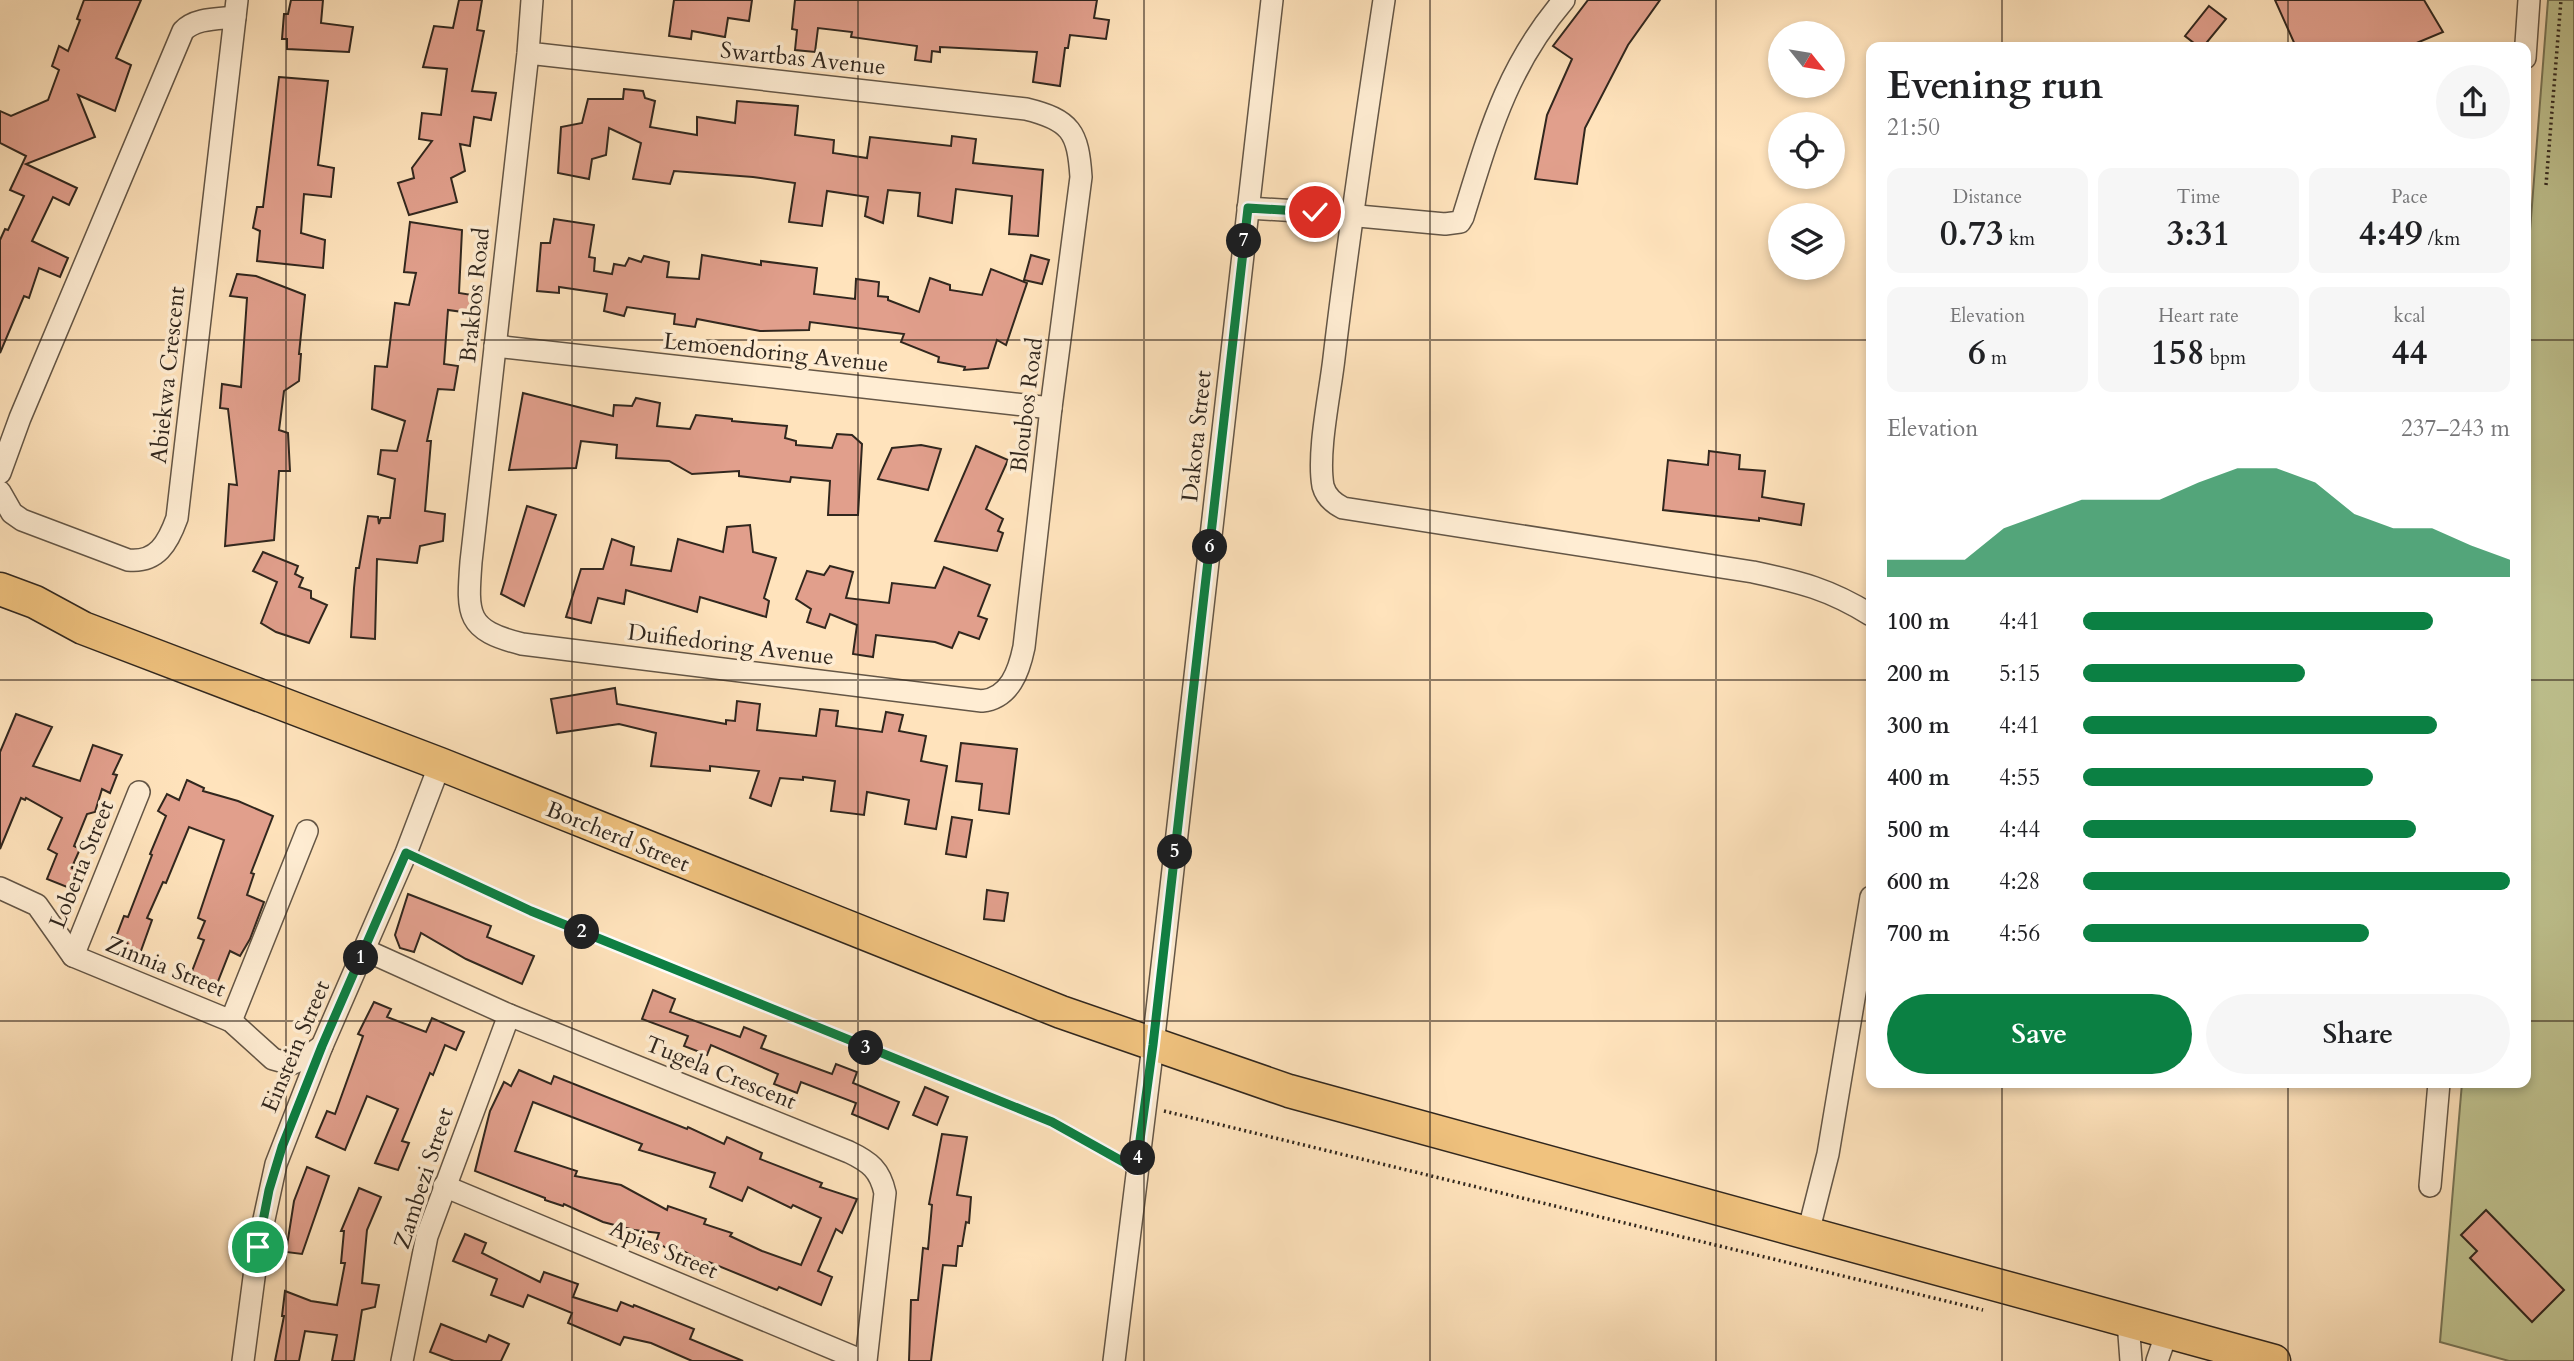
<!DOCTYPE html>
<meta charset="utf-8">
<style>
:root{--surface:#fff;--page:#f6f6f6;--text:#202124;--muted:#757577;--accent:#0b8043}
body{margin:0;font-family:Cardo,serif;background:var(--page);color:var(--text);height:100vh;display:flex;flex-direction:column;font-size:26px;white-space:nowrap}
*{box-sizing:border-box;margin:0}
p{font-size:23px;color:var(--muted)}
.icon{flex:none;width:38px;height:38px;fill:none;stroke:currentColor;stroke-width:2;stroke-linecap:round;stroke-linejoin:round}
.map{position:relative;flex:1;overflow:hidden}
.side{position:absolute;left:1866px;top:42px;width:665px;height:1046px;display:flex;flex-direction:column;background:var(--surface);border-radius:14px;box-shadow:0 4px 10px #0003}
.side>*{flex:none}
.needle{width:46px;rotate:120deg}
.buttons{position:absolute;left:1768px;top:21px;display:grid;gap:14px}
.buttons a{display:grid;place-items:center;width:77px;height:77px;border-radius:50%;background:var(--surface);box-shadow:0 4px 10px #0003;font-size:35px}
.pin{position:absolute;display:grid;place-items:center;width:60px;height:60px;color:#fff;margin:-30px;border:4px solid #fff;border-radius:50%;box-shadow:0 2px 7px #0007}
.km{position:absolute;width:35px;height:35px;margin:-18px;border-radius:50%;background:#222;color:#fff;font-size:19px;line-height:35px;text-align:center}
.round{display:grid;place-items:center;flex:none;width:74px;height:74px;border-radius:37px;background:var(--page)}
.overview{display:flex;align-items:center;justify-content:space-between;height:119px;padding:0 21px}
h1{font-size:38px;font-weight:600;line-height:52px}
.figures{display:grid;grid-template-columns:repeat(3,1fr);gap:10px;height:119px;padding:7px 21px}
.figures div{display:grid;align-content:center;border-radius:14px;background:var(--page);text-align:center}
.figures b{font-size:35px;font-weight:600}
.figures small{font-size:19px;font-weight:400}
.figures p{font-size:19px}
.chart{height:196px;padding:14px 21px}
.chart p{display:flex;justify-content:space-between}
.chart svg{width:100%;height:126px;margin-top:7px;fill:var(--accent);opacity:.7}
.primary-button{display:flex;gap:14px;margin-top:auto;padding:14px 21px}
.primary-button a{flex:1;height:80px;border-radius:42px;background:var(--accent);color:#fff;font-size:28px;font-weight:600;line-height:80px;text-align:center}
.primary-button a+a{background:var(--page);color:var(--text)}
ul{padding:0 21px;list-style:none;font-size:23px}
li{display:grid;grid-template-columns:112px 84px 1fr;align-items:center;height:52px}
li i{height:18px;border-radius:9px;background:var(--accent)}
.map>svg:first-child{display:block}
.green{fill:#c0c491;stroke:#787658;stroke-width:2}
.building{fill:#e19f8c;stroke:#31271e;stroke-width:2;fill-rule:evenodd}
.lines{fill:none;stroke-linecap:round;stroke-linejoin:round}
.minor-casing{stroke:#645646;stroke-width:24}
.highway-casing{stroke:#31271e;stroke-width:35}
.path{stroke:#31271e;stroke-width:3.5;stroke-dasharray:2 3.5;stroke-linecap:butt}
.minor{stroke:#ffedd3;stroke-width:21}
.highway{stroke:#f0c27e;stroke-width:32}
.route-casing{stroke:#fff;stroke-width:14}
.route{stroke:#0b8043;stroke-width:9}
.grid{fill:none;stroke:#31271e;stroke-width:2;stroke-opacity:0.55}
.labels{text-anchor:middle;stroke-width:7;stroke-linejoin:round;paint-order:stroke}
.street-label{font-size:23px;fill:#31271e;stroke:#ffedd3}
</style>
<div class="map">
<svg width="2574" height="1361" viewBox="0 0 2574 1361">
<rect width="100%" height="100%" fill="#ffe3bc"/>
<filter id="stains"><feTurbulence type="fractalNoise" baseFrequency=".00286" numOctaves="4"/><feColorMatrix values="0 0 0 0 .2 0 0 0 0 .09 0 0 0 0 .02 0 0 0 .5 -.17"/></filter>
<radialGradient id="worn" r=".72"><stop offset=".6" stop-color="#630" stop-opacity="0"/><stop offset="1" stop-color="#630" stop-opacity=".3"/></radialGradient>
<path class="green" d="M 2548,0 L 2574,0 L 2574,1361 L 2509,1361 L 2440,1342 L 2462,1083 L 2525,1083 L 2525,295 Z"/>
<g class="building">
<path d="M 84,0 L 141,0 L 116,58 L 131,65 L 115,111 L 78,95 L 95,137 L 26,164 L 77,188 L 69,205 L 53,197 L 32,241 L 68,258 L 60,277 L 39,268 L 29,298 L 24,296 L 0,353 L 0,240 L 5,229 L 8,230 L 24,196 L 10,190 L 26,156 L 0,143 L 0,111 L 11,116 L 48,100 L 59,70 L 52,66 L 59,46 L 68,51 L 80,20 L 77,19 Z"/>
<path d="M 291,0 L 323,0 L 321,23 L 353,27 L 349,52 L 287,49 L 287,39 L 282,39 L 284,14 L 288,14 Z"/>
<path d="M 459,0 L 482,0 L 477,30 L 484,31 L 472,91 L 496,93 L 491,120 L 474,117 L 470,146 L 460,144 L 465,171 L 451,178 L 457,202 L 409,215 L 398,183 L 414,178 L 412,168 L 432,141 L 419,139 L 422,113 L 441,115 L 447,69 L 423,67 L 434,26 L 453,28 Z"/>
<path d="M 674,0 L 752,0 L 749,21 L 728,18 L 725,37 L 692,31 L 691,39 L 669,36 Z"/>
<path d="M 795,0 L 1097,0 L 1094,18 L 1109,20 L 1106,39 L 1070,35 L 1068,48 L 1065,48 L 1060,86 L 1033,82 L 1037,52 L 940,47 L 940,52 L 932,51 L 931,62 L 915,60 L 917,46 L 851,37 L 852,32 L 818,28 L 815,52 L 795,50 L 797,30 L 792,29 Z"/>
<path d="M 1588,0 L 1660,0 L 1628,45 L 1585,128 L 1577,184 L 1535,179 L 1547,115 L 1572,59 L 1553,46 Z"/>
<path d="M 2275,0 L 2424,0 L 2443,32 L 2407,47 L 2296,47 Z"/>
<path d="M 2209,6 L 2226,19 L 2203,47 L 2199,47 L 2185,36 Z"/>
<path d="M 279,77 L 328,81 L 318,165 L 334,168 L 331,197 L 304,194 L 301,233 L 325,240 L 323,268 L 257,261 L 260,231 L 253,228 L 257,207 L 263,207 Z"/>
<path d="M 624,89 L 643,91 L 645,98 L 655,101 L 650,127 L 697,135 L 697,117 L 735,123 L 737,101 L 798,106 L 795,135 L 834,140 L 833,153 L 867,158 L 870,137 L 951,146 L 952,136 L 976,139 L 973,163 L 1043,170 L 1038,236 L 1009,234 L 1012,196 L 956,189 L 952,223 L 918,216 L 920,193 L 888,190 L 883,223 L 865,216 L 868,197 L 827,191 L 822,226 L 789,222 L 795,183 L 753,177 L 674,171 L 670,184 L 633,179 L 641,143 L 609,128 L 606,155 L 592,159 L 589,179 L 558,173 L 561,127 L 582,123 L 588,99 L 623,99 Z"/>
<path d="M 554,219 L 594,225 L 589,257 L 595,258 L 594,271 L 612,274 L 614,264 L 625,266 L 629,258 L 641,262 L 644,256 L 669,262 L 667,277 L 699,279 L 702,255 L 761,265 L 761,261 L 817,268 L 814,294 L 855,299 L 856,279 L 879,282 L 878,296 L 888,297 L 888,300 L 919,312 L 930,278 L 950,285 L 950,290 L 982,295 L 991,269 L 1027,283 L 1006,345 L 997,340 L 988,368 L 964,370 L 965,367 L 938,362 L 939,357 L 901,342 L 904,334 L 810,322 L 809,330 L 760,331 L 697,319 L 695,327 L 674,324 L 675,314 L 627,307 L 624,316 L 604,311 L 607,294 L 559,287 L 559,293 L 537,291 L 541,243 L 550,243 Z"/>
<path d="M 410,222 L 462,230 L 459,293 L 472,295 L 470,313 L 448,310 L 444,364 L 458,366 L 454,390 L 438,389 L 427,441 L 431,441 L 425,511 L 445,514 L 443,541 L 420,546 L 417,563 L 377,559 L 375,639 L 351,637 L 354,588 L 356,568 L 359,568 L 368,516 L 378,517 L 379,524 L 381,518 L 390,518 L 395,479 L 378,474 L 381,450 L 397,451 L 405,421 L 372,409 L 375,366 L 387,367 L 395,303 L 409,305 L 416,273 L 404,272 Z"/>
<path d="M 1031,255 L 1049,260 L 1042,284 L 1024,280 Z"/>
<path d="M 237,274 L 256,276 L 305,295 L 299,354 L 301,354 L 299,381 L 284,391 L 279,430 L 288,433 L 290,471 L 279,471 L 274,540 L 225,546 L 229,484 L 237,485 L 228,409 L 220,408 L 222,384 L 241,387 L 247,298 L 230,296 Z"/>
<path d="M 523,393 L 613,416 L 614,405 L 632,406 L 636,398 L 660,403 L 657,426 L 690,429 L 696,415 L 732,419 L 732,421 L 787,426 L 785,438 L 796,441 L 796,445 L 832,448 L 837,434 L 852,435 L 862,444 L 858,515 L 828,515 L 830,481 L 791,477 L 790,482 L 739,476 L 739,471 L 692,474 L 669,461 L 616,458 L 617,445 L 581,441 L 576,468 L 509,470 Z"/>
<path d="M 921,445 L 941,449 L 928,490 L 878,479 L 892,448 Z"/>
<path d="M 976,446 L 1008,460 L 986,509 L 1003,519 L 998,531 L 1003,533 L 997,551 L 935,541 Z"/>
<path d="M 1709,451 L 1740,455 L 1739,469 L 1765,471 L 1762,497 L 1804,504 L 1801,525 L 1759,518 L 1759,521 L 1663,510 L 1668,460 L 1708,465 Z"/>
<path d="M 527,506 L 556,515 L 524,606 L 501,594 Z"/>
<path d="M 750,525 L 753,552 L 776,558 L 764,598 L 769,601 L 766,617 L 700,597 L 697,612 L 626,590 L 624,604 L 598,598 L 591,623 L 566,617 L 581,569 L 603,569 L 612,539 L 634,547 L 631,565 L 671,571 L 678,539 L 723,552 L 727,527 Z"/>
<path d="M 263,552 L 298,566 L 295,574 L 303,578 L 299,587 L 311,591 L 311,598 L 327,605 L 309,643 L 276,632 L 261,623 L 277,582 L 253,571 Z"/>
<path d="M 830,566 L 853,572 L 846,598 L 889,603 L 892,583 L 935,588 L 944,567 L 990,585 L 978,616 L 987,619 L 979,639 L 959,632 L 952,648 L 935,642 L 876,635 L 873,657 L 853,654 L 857,625 L 830,614 L 825,628 L 807,622 L 811,609 L 796,599 L 807,571 L 824,575 Z"/>
<path d="M 615,688 L 617,704 L 726,724 L 726,720 L 735,721 L 737,701 L 760,704 L 757,730 L 816,736 L 820,709 L 838,711 L 836,726 L 882,732 L 886,712 L 903,715 L 899,731 L 926,736 L 921,761 L 947,766 L 936,829 L 905,824 L 909,800 L 867,792 L 864,815 L 831,811 L 835,781 L 803,777 L 803,780 L 780,778 L 771,806 L 750,798 L 759,771 L 710,766 L 710,771 L 651,766 L 656,733 L 619,724 L 557,733 L 551,699 Z"/>
<path d="M 16,714 L 52,727 L 33,766 L 80,781 L 93,745 L 122,755 L 113,774 L 117,775 L 110,793 L 102,789 L 95,812 L 87,814 L 74,846 L 80,849 L 72,867 L 80,870 L 72,889 L 47,879 L 57,854 L 48,849 L 62,818 L 26,798 L 25,800 L 21,798 L 0,849 L 0,752 Z"/>
<path d="M 961,743 L 1017,749 L 1009,814 L 979,810 L 982,784 L 956,781 Z"/>
<path d="M 187,780 L 204,788 L 203,791 L 238,801 L 273,816 L 251,873 L 254,874 L 247,895 L 264,902 L 250,939 L 240,956 L 230,951 L 215,989 L 189,979 L 204,940 L 198,938 L 205,921 L 198,918 L 224,840 L 189,827 L 166,883 L 163,882 L 147,918 L 152,920 L 138,959 L 111,950 L 124,916 L 128,917 L 152,855 L 150,854 L 166,816 L 158,811 L 167,794 L 179,800 Z"/>
<path d="M 952,817 L 972,820 L 966,857 L 946,854 Z"/>
<path d="M 987,890 L 1008,893 L 1004,921 L 984,919 Z"/>
<path d="M 408,894 L 491,926 L 487,937 L 534,956 L 522,984 L 466,959 L 421,933 L 414,952 L 400,948 L 395,935 Z"/>
<path d="M 653,990 L 675,999 L 670,1012 L 740,1037 L 744,1027 L 766,1036 L 761,1048 L 832,1074 L 836,1064 L 857,1072 L 853,1083 L 899,1102 L 888,1129 L 852,1114 L 856,1103 L 801,1082 L 797,1093 L 774,1084 L 778,1074 L 711,1045 L 707,1055 L 684,1046 L 688,1036 L 642,1019 Z"/>
<path d="M 374,1002 L 391,1009 L 387,1017 L 426,1032 L 432,1018 L 464,1032 L 456,1050 L 445,1045 L 433,1075 L 430,1073 L 402,1141 L 409,1143 L 398,1170 L 375,1163 L 398,1109 L 367,1096 L 345,1150 L 316,1137 L 327,1111 L 335,1114 L 363,1036 L 358,1034 Z"/>
<path d="M 519,1070 L 551,1084 L 554,1076 L 687,1129 L 688,1127 L 724,1144 L 727,1137 L 762,1153 L 760,1159 L 822,1183 L 820,1187 L 857,1199 L 842,1233 L 836,1229 L 818,1271 L 832,1277 L 821,1305 L 779,1287 L 777,1290 L 709,1262 L 705,1263 L 678,1248 L 670,1250 L 656,1242 L 659,1233 L 634,1230 L 603,1222 L 564,1204 L 563,1206 L 545,1200 L 545,1198 L 475,1171 L 490,1111 L 504,1082 L 511,1086 ZM 533,1102 L 642,1144 L 639,1150 L 715,1173 L 710,1187 L 742,1201 L 748,1187 L 791,1208 L 793,1205 L 821,1218 L 801,1265 L 762,1251 L 730,1236 L 732,1233 L 704,1224 L 706,1219 L 668,1206 L 667,1210 L 621,1185 L 575,1176 L 577,1171 L 515,1151 Z"/>
<path d="M 925,1087 L 948,1097 L 937,1125 L 913,1115 Z"/>
<path d="M 942,1134 L 967,1137 L 957,1195 L 971,1197 L 969,1223 L 966,1222 L 962,1246 L 958,1246 L 956,1266 L 943,1265 L 931,1361 L 909,1361 L 911,1300 L 918,1300 L 923,1248 L 928,1249 L 932,1205 L 929,1204 Z"/>
<path d="M 307,1167 L 329,1176 L 302,1254 L 286,1252 L 294,1201 Z"/>
<path d="M 359,1188 L 381,1197 L 367,1230 L 362,1283 L 379,1285 L 375,1307 L 362,1310 L 354,1361 L 332,1361 L 337,1335 L 305,1331 L 299,1361 L 275,1361 L 284,1316 L 282,1316 L 285,1291 L 311,1301 L 337,1305 L 345,1263 L 341,1263 L 344,1231 L 341,1231 Z"/>
<path d="M 2486,1210 L 2564,1290 L 2532,1322 L 2470,1258 L 2477,1251 L 2461,1235 Z"/>
<path d="M 465,1234 L 486,1243 L 482,1253 L 540,1282 L 544,1272 L 578,1284 L 573,1297 L 617,1311 L 621,1302 L 633,1307 L 634,1305 L 694,1329 L 690,1339 L 743,1361 L 692,1361 L 651,1343 L 624,1337 L 620,1345 L 568,1323 L 572,1313 L 528,1295 L 523,1307 L 491,1295 L 497,1279 L 453,1261 Z"/>
<path d="M 441,1324 L 486,1342 L 489,1335 L 509,1344 L 501,1361 L 454,1361 L 430,1352 Z"/>
</g>
<g class="lines">
<defs>
<g id="minor">
<path d="M 1384,0 C 1366,119 1348,238 1334,358 C 1330,394 1317,452 1323,486 C 1326,497 1333,503 1343,508 L 1753,572 C 1800,582 1829,589 1871,615"/>
<path d="M 528,53 L 1026,109 C 1071,120 1078,132 1081,177 L 1051,408 L 1024,647 C 1019,671 1010,698 982,701 L 522,644 C 466,630 467,615 471,562 L 528,53 L 532,0"/>
<path d="M 2525,58 L 2529,0"/>
<path d="M 1248,208 L 1315,212 L 1445,224 L 1460,222 L 1463,217 C 1489,134 1506,68 1564,0"/>
<path d="M 495,346 L 1051,408"/>
<path d="M 0,473 L 20,418 L 183,31 C 195,18 218,19 235,17"/>
<path d="M 0,492 L 12,513 L 22,520 L 128,560 C 157,563 168,543 177,518 L 237,0"/>
<path d="M 0,888 L 37,905 L 73,956 L 231,1021 L 273,1059 L 291,1064 L 305,1058 L 322,1046"/>
<path d="M 365,950 L 509,1015 L 849,1152 C 870,1162 880,1170 885,1193 L 866,1361"/>
<path d="M 73,956 L 139,792"/>
<path d="M 231,1021 L 307,831"/>
<path d="M 444,1186 L 863,1361"/>
<path d="M 2430,1186 L 2439,1083"/>
<path d="M 1808,1233 L 1828,1154 L 1871,897"/>
<path d="M 2128,1321 L 2131,1361"/>
<path d="M 243,1361 L 258,1247 L 276,1164 L 322,1046 L 406,853 L 440,764"/>
<path d="M 402,1361 L 427,1236 L 509,1015"/>
<path d="M 1114,1361 L 1153,1045 L 1272,0"/>
<path d="M 2157,1361 L 2167,1332"/>
</g>
<path id="highway" d="M 0,589 L 35,602 L 83,628 L 440,764 L 1061,1012 L 1289,1091 L 2274,1361"/>
</defs>
<use href="#minor" class="minor-casing"/>
<use href="#highway" class="highway-casing"/>
<g class="path">
<path d="M 2546,185 L 2561,0"/>
<path d="M 425,862 L 531,911 L 1052,1122 L 1119,1159"/>
<path d="M 1164,1111 L 1983,1310"/>
</g>
<use href="#minor" class="minor"/>
<use href="#highway" class="highway"/>
</g>
<g class="lines">
<defs>
<path id="route" d="M 258,1247 L 269,1190 L 282,1147 L 322,1046 L 406,853 L 531,911 L 1052,1122 L 1136,1169 L 1153,1045 L 1248,208 L 1315,212"/>
</defs>
<use href="#route" class="route-casing"/>
<use href="#route" class="route"/>
</g>
<path class="grid" d="M 286,0 L 286,1361M 572,0 L 572,1361M 858,0 L 858,1361M 1144,0 L 1144,1361M 1430,0 L 1430,1361M 1716,0 L 1716,1361M 2002,0 L 2002,47M 2288,0 L 2288,47M 0,340 L 1871,340M 2525,340 L 2574,340M 0,680 L 1871,680M 2525,680 L 2574,680M 0,1021 L 1871,1021M 2525,1021 L 2574,1021M 2002,1083 L 2002,1361M 2288,1083 L 2288,1361"/>
<g class="labels">
<g class="street-label">
<text transform="translate(803 58) rotate(6)" y="8">Swartbas Avenue</text>
<text transform="translate(474 295) rotate(-84)" y="8">Brakbos Road</text>
<text transform="translate(776 352) rotate(6)" y="8">Lemoendoring Avenue</text>
<text transform="translate(167 375) rotate(-84)" y="8">Abiekwa Crescent</text>
<text transform="translate(1026 405) rotate(-83)" y="8">Bloubos Road</text>
<text transform="translate(1196 436) rotate(-84)" y="8">Dakota Street</text>
<text transform="translate(731 644) rotate(7)" y="8">Duifiedoring Avenue</text>
<text transform="translate(618 836) rotate(22)" y="8">Borcherd Street</text>
<text transform="translate(81 864) rotate(-68)" y="8">Loberia Street</text>
<text transform="translate(166 966) rotate(22)" y="8">Zinnia Street</text>
<text transform="translate(295 1046) rotate(-67)" y="8">Einstein Street</text>
<text transform="translate(721 1072) rotate(22)" y="8">Tugela Crescent</text>
<text transform="translate(423 1178) rotate(-72)" y="8">Zambezi Street</text>
<text transform="translate(664 1249) rotate(23)" y="8">Apies Street</text>
</g>
</g>
<rect width="100%" height="100%" filter="url(#stains)"/>
<rect width="100%" height="100%" fill="url(#worn)"/>
</svg>
<div class="buttons">
<a><svg class="needle" viewBox="-14 -14 28 28"><path d="M0-13l5 13h-10z" fill="#e53935"/><path d="M0 13l5-13h-10z" fill="#757577"/></svg></a>
<a><svg class="icon" aria-label="locate" viewBox="0 0 24 24"><circle cx="12" cy="12" r="6"/><path d="M12 2v4M12 18v4M2 12h4M18 12h4"/></svg></a>
<a><svg class="icon" aria-label="layers" viewBox="0 0 24 24"><path d="M12 4l9 5-9 5-9-5zM3 14l9 5 9-5"/></svg></a>
</div>
<div class="pin" style="left:258px;top:1247px;background:#1e9e55"><svg class="icon" aria-label="arrive" viewBox="0 0 24 24"><path d="M6 21V4h12l-3 4 3 4H6"/></svg></div>
<div class="pin" style="left:1315px;top:212px;background:#d93025"><svg class="icon" aria-label="check" viewBox="0 0 24 24"><path d="M5 12l5 5 9-10"/></svg></div>
<b class="km" style="left:361px;top:958px">1</b>
<b class="km" style="left:582px;top:932px">2</b>
<b class="km" style="left:866px;top:1048px">3</b>
<b class="km" style="left:1138px;top:1158px">4</b>
<b class="km" style="left:1175px;top:852px">5</b>
<b class="km" style="left:1210px;top:547px">6</b>
<b class="km" style="left:1244px;top:241px">7</b>
<section class="side">
<div class="overview"><div><h1>Evening run</h1><p>21:50</p></div><a class="round"><svg class="icon" aria-label="share" viewBox="0 0 24 24"><path d="M12 15V3M7 8l5-5 5 5M5 13v7h14v-7"/></svg></a></div>
<div class="figures">
<div><p>Distance</p><b>0.73<small> km</small></b></div>
<div><p>Time</p><b>3:31</b></div>
<div><p>Pace</p><b>4:49<small> /km</small></b></div>
</div>
<div class="figures">
<div><p>Elevation</p><b>6<small> m</small></b></div>
<div><p>Heart rate</p><b>158<small> bpm</small></b></div>
<div><p>kcal</p><b>44</b></div>
</div>
<div class="chart"><p><span>Elevation</span>237–243 m</p>
<svg viewBox="0 0 160 44" preserveAspectRatio="none"><path d="M0 44V38L10 38L20 38L30 27L40 22L50 17L60 17L70 17L80 11L90 6L100 6L110 11L120 22L130 27L140 27L150 33L160 38V44z"/></svg>
</div>
<ul>
<li><b>100 m</b>4:41<i style="width:82%"></i></li>
<li><b>200 m</b>5:15<i style="width:52%"></i></li>
<li><b>300 m</b>4:41<i style="width:83%"></i></li>
<li><b>400 m</b>4:55<i style="width:68%"></i></li>
<li><b>500 m</b>4:44<i style="width:78%"></i></li>
<li><b>600 m</b>4:28<i style="width:100%"></i></li>
<li><b>700 m</b>4:56<i style="width:67%"></i></li>
</ul>
<div class="primary-button"><a>Save</a><a>Share</a></div>
</section>
</div>
